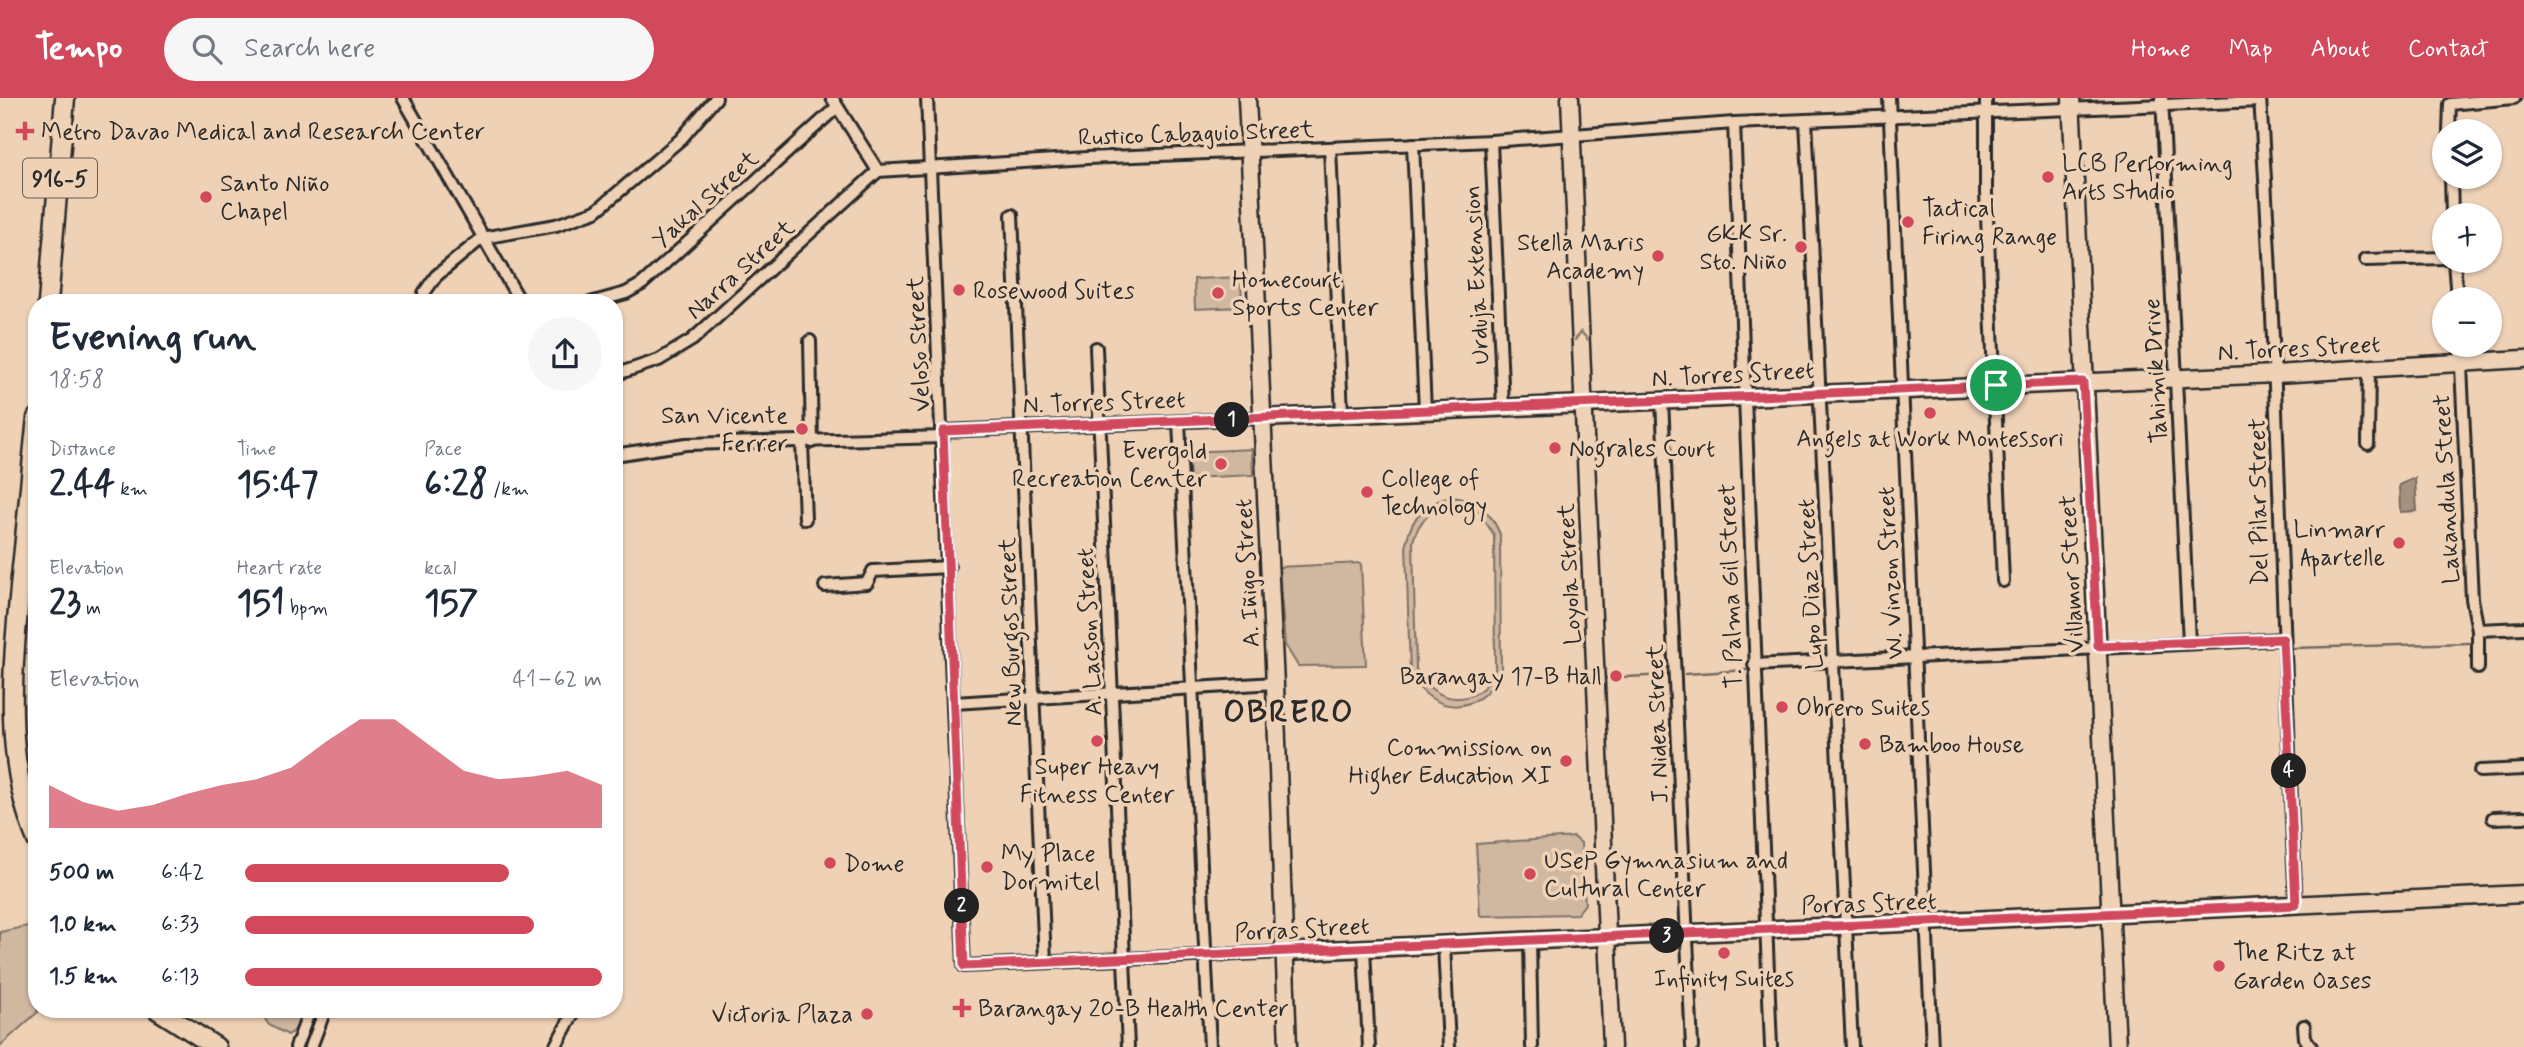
<!DOCTYPE html>
<meta charset="utf-8">
<style>
:root{--surface:#fff;--page:#f6f6f7;--text:#1f2937;--muted:#747a83;--accent:#d1495b}
body{margin:0;font-family:Mynerve,sans-serif;background:var(--page);color:var(--text);height:100vh;display:flex;flex-direction:column;font-size:26px;white-space:nowrap}
*{box-sizing:border-box;margin:0}
p{font-size:23px;color:var(--muted)}
.icon{flex:none;width:38px;height:38px;fill:none;stroke:currentColor;stroke-width:2;stroke-linecap:round;stroke-linejoin:round}
.map{position:relative;flex:1;overflow:hidden}
.drawer{position:absolute;left:28px;top:196px;width:595px;height:724px;display:flex;flex-direction:column;background:var(--surface);border-radius:28px;box-shadow:0 2px 5px #0004}
.drawer>*{flex:none}
.fabs{position:absolute;left:2432px;top:21px;display:grid;gap:14px}
.fabs a{display:grid;place-items:center;width:70px;height:70px;border-radius:50%;background:var(--surface);box-shadow:0 2px 5px #0004;font-size:35px}
.pin{position:absolute;display:grid;place-items:center;width:60px;height:60px;color:#fff;margin:-30px;border:4px solid #fff;border-radius:50%;box-shadow:0 2px 7px #0007}
.km{position:absolute;width:35px;height:35px;margin:-18px;border-radius:50%;background:#222;color:#fff;font-size:19px;line-height:35px;text-align:center}
.round{display:grid;place-items:center;flex:none;width:74px;height:74px;border-radius:37px;background:var(--page)}
.head{display:flex;align-items:center;justify-content:space-between;height:119px;padding:0 21px}
h1{font-size:38px;font-weight:800;line-height:52px}
.figures{display:grid;grid-template-columns:repeat(3,1fr);gap:10px;height:119px;padding:7px 21px}
.figures div{display:grid;align-content:center}
.figures b{font-size:35px;font-weight:800}
.figures small{font-size:19px;font-weight:400}
.figures p{font-size:19px}
.chart{height:196px;padding:14px 21px}
.chart p{display:flex;justify-content:space-between}
.chart svg{width:100%;height:126px;margin-top:7px;fill:var(--accent);opacity:.7}
ul{padding:0 21px;list-style:none;font-size:23px}
li{display:grid;grid-template-columns:112px 84px 1fr;align-items:center;height:52px}
li i{height:18px;border-radius:9px;background:var(--accent)}
header{display:flex;align-items:center;gap:42px;box-sizing:border-box;height:98px;padding:0 35px;background:var(--accent);color:#fff}
header strong{font-size:33px}
nav{display:flex;gap:38px;margin-inline-start:auto;font-size:24px}
.search{width:490px;height:63px;background:var(--page);display:flex;align-items:center;gap:18px;box-sizing:border-box;padding:0 24px;border-radius:38px;color:var(--muted);font-size:26px}
.map>svg:first-child{display:block}
.green{fill:#cfb7a0;stroke:#7d7166;stroke-width:2;fill-rule:evenodd}
.water{fill:#a49281;stroke:#74695f;stroke-width:2}
.lines{fill:none;stroke-linecap:round;stroke-linejoin:round}
.stream{stroke:#74695f;stroke-width:2.5}
.street-casing{stroke:#2b2b2b;stroke-width:16}
.secondary-casing{stroke:#2b2b2b;stroke-width:21}
.primary-casing{stroke:#2b2b2b;stroke-width:23}
.street{stroke:#efd2b6;stroke-width:10}
.secondary{stroke:#efd2b6;stroke-width:16}
.primary{stroke:#efd2b6;stroke-width:18}
.oneway{stroke:#8d7e70}
.route-casing{stroke:#fff;stroke-width:14}
.route{stroke:#d1495b;stroke-width:9}
.poi-dot{fill:#d1495b;stroke:#efd2b6;stroke-width:2.5}
.labels{text-anchor:middle;stroke-width:7;stroke-linejoin:round;paint-order:stroke}
.shield{fill:#efd2b6;stroke:#665d55;stroke-width:2}
.shield-label{font-size:23px;font-weight:bold;fill:#2b2b2b}
.poi-label{font-size:24px;fill:#2b2b2b;stroke:#efd2b6;text-anchor:start}
.street-label{font-size:24px;fill:#2b2b2b;stroke:#efd2b6}
.district-label{font-size:32px;font-weight:bold;letter-spacing:2px;fill:#2b2b2b;stroke:#efd2b6}
</style>
<header>
<strong>Tempo</strong>
<div class="search"><svg class="icon" aria-label="search" viewBox="0 0 24 24"><circle cx="10" cy="10" r="6"/><path d="M15 15l6 6"/></svg>Search here</div>
<nav><a>Home</a><a>Map</a><a>About</a><a>Contact</a></nav>
</header>
<div class="map">
<svg width="2524" height="949" viewBox="0 0 2524 949">
<rect width="100%" height="100%" fill="#efd2b6"/>
<filter id="ink" filterUnits="userSpaceOnUse"><feTurbulence type="fractalNoise" baseFrequency=".0143" numOctaves="2"/><feDisplacementMap in="SourceGraphic" scale="14" xChannelSelector="R" yChannelSelector="G"/><feConvolveMatrix kernelMatrix="1 2 1 2 8 2 1 2 1" color-interpolation-filters="sRGB"/></filter>
<g filter="url(#ink)">
<g class="green">
<path d="M 1241,179 L 1242,209 L 1195,211 L 1194,181 Z"/>
<path d="M 1252,351 L 1253,377 L 1190,380 L 1188,354 Z"/>
<path d="M 1452,399 C 1477,402 1490,412 1500,436 L 1501,574 C 1479,618 1434,619 1410,576 L 1406,445 C 1412,418 1425,404 1452,399 ZM 1453,406 L 1479,414 L 1494,437 L 1495,572 C 1479,612 1433,607 1416,571 L 1413,443 C 1419,422 1431,411 1453,406 Z"/>
<path d="M 1361,465 L 1366,567 L 1298,568 L 1285,547 L 1279,469 Z"/>
<path d="M 1574,739 L 1581,745 L 1585,806 L 1577,816 L 1480,818 L 1476,746 Z"/>
<path d="M 37,826 L 37,912 L 40,912 L 0,948 L 0,834 Z"/>
<path d="M 259,912 L 304,912 L 298,930 L 288,937 L 269,927 Z"/>
</g>
<path class="water" d="M 2415,380 L 2417,413 L 2400,414 L 2399,387 Z"/>
<g class="lines">
<g class="stream">
<path d="M 921,0 L 923,54"/>
<path d="M 924,80 L 935,330"/>
<path d="M 614,363 L 690,351"/>
<path d="M 2294,550 L 2469,545"/>
<path d="M 1685,576 L 1749,572"/>
<path d="M 1604,580 L 1668,577"/>
<path d="M 947,617 L 957,849"/>
</g>
<defs>
<g id="street">
<path d="M 403,0 L 521,205"/>
<path d="M 832,0 L 878,73"/>
<path d="M 927,0 L 964,868 L 1284,854"/>
<path d="M 1889,0 L 1932,949"/>
<path d="M 1986,0 L 1986,95 L 2003,483"/>
<path d="M 2162,0 L 2189,544"/>
<path d="M 2260,0 C 2278,269 2282,538 2296,807"/>
<path d="M 1806,22 L 1852,949"/>
<path d="M 1734,25 L 1771,949"/>
<path d="M 2449,33 L 2450,6 L 2514,0"/>
<path d="M 1491,43 L 1503,309"/>
<path d="M 1413,46 L 1425,312"/>
<path d="M 1330,50 L 1342,316"/>
<path d="M 878,73 L 1087,60 L 1491,43 L 1734,25 L 2260,3"/>
<path d="M 2451,79 L 2452,117"/>
<path d="M 1012,117 L 1045,863"/>
<path d="M 2365,162 L 2445,160"/>
<path d="M 2454,163 L 2457,201"/>
<path d="M 426,205 L 424,195 L 436,178 L 482,140 L 556,127 L 596,113 L 681,41 L 716,0"/>
<path d="M 590,205 L 626,195 L 642,186 L 837,9"/>
<path d="M 810,243 L 812,344"/>
<path d="M 2460,247 L 2472,501 L 2478,532 L 2478,570"/>
<path d="M 1096,250 L 1128,949"/>
<path d="M 614,277 L 659,262 L 692,242 L 878,73"/>
<path d="M 1662,302 L 1692,949"/>
<path d="M 1179,324 L 1210,949"/>
<path d="M 943,333 L 1263,320"/>
<path d="M 802,344 L 805,421"/>
<path d="M 2368,346 L 2369,269"/>
<path d="M 614,357 L 686,346 L 944,339"/>
<path d="M 825,488 L 867,485 L 873,473 L 949,469"/>
<path d="M 2478,532 L 2524,530"/>
<path d="M 1754,567 L 2283,541"/>
<path d="M 954,605 L 1275,585"/>
<path d="M 2480,673 L 2524,671"/>
<path d="M 2493,720 L 2524,719"/>
<path d="M 1530,843 L 1532,949"/>
<path d="M 1444,847 L 1449,949"/>
<path d="M 1364,851 L 1369,949"/>
<path d="M 2304,928 L 2305,940 L 2311,949"/>
<path d="M 296,949 L 310,912"/>
<path d="M 311,949 L 325,912"/>
<path d="M 555,949 L 575,912"/>
</g>
<g id="secondary">
<path d="M 1247,0 L 1275,587 L 1288,949"/>
<path d="M 1570,0 L 1612,949"/>
<path d="M 2071,0 L 2117,949"/>
<path d="M 1263,320 L 2276,276 L 2524,261"/>
<path d="M 1284,854 L 2524,796"/>
</g>
<g id="primary">
<path d="M 48,205 L 65,0"/>
<path d="M 37,320 C 31,373 27,426 21,479 C 13,567 2,659 37,742"/>
<path d="M 158,912 L 216,949"/>
</g>
</defs>
<use href="#street" class="street-casing"/>
<use href="#secondary" class="secondary-casing"/>
<use href="#primary" class="primary-casing"/>
<use href="#street" class="street"/>
<use href="#secondary" class="secondary"/>
<use href="#primary" class="primary"/>
</g>
<defs><path id="oneway-chevron" d="M-2-3.5L2.5 0L-2 3.5" fill="none" stroke-width="1.6" stroke-linecap="round" stroke-linejoin="round" transform="scale(1.75)"/></defs>
<use class="oneway" href="#oneway-chevron" transform="translate(1581 238) rotate(-93)"/>
</g>
<g class="lines" filter="url(#ink)">
<defs>
<path id="route" d="M 2083,284 L 2098,548 L 2283,541 L 2296,807 L 964,868 L 943,333 Z"/>
</defs>
<use href="#route" class="route-casing"/>
<use href="#route" class="route"/>
</g>
<g class="poi-dot">
<path d="M21.5 22.5h7v7h7v7h-7v7h-7v-7h-7v-7h7z"/>
<circle cx="2048" cy="79" r="7"/>
<circle cx="206" cy="99" r="7"/>
<circle cx="1908" cy="124" r="7"/>
<circle cx="1801" cy="149" r="7"/>
<circle cx="1658" cy="158" r="7"/>
<circle cx="959" cy="192" r="7"/>
<circle cx="1218" cy="195" r="7"/>
<circle cx="1930" cy="315" r="7"/>
<circle cx="802" cy="331" r="7"/>
<circle cx="1555" cy="350" r="7"/>
<circle cx="1221" cy="366" r="7"/>
<circle cx="1367" cy="394" r="7"/>
<circle cx="2399" cy="445" r="7"/>
<circle cx="1616" cy="578" r="7"/>
<circle cx="1782" cy="609" r="7"/>
<circle cx="1097" cy="643" r="7"/>
<circle cx="1865" cy="646" r="7"/>
<circle cx="1566" cy="663" r="7"/>
<circle cx="830" cy="765" r="7"/>
<circle cx="987" cy="769" r="7"/>
<circle cx="1530" cy="776" r="7"/>
<circle cx="1724" cy="855" r="7"/>
<circle cx="2219" cy="868" r="7"/>
<path d="M958.5 899.5h7v7h7v7h-7v7h-7v-7h-7v-7h7z"/>
<circle cx="867" cy="916" r="7"/>
</g>
<g class="labels">
<rect class="shield" x="23" y="60.5" width="74" height="39" rx="5"/>
<g class="shield-label">
<text x="60" y="88">916-5</text>
</g>
<g class="poi-label">
<text x="41" y="41">Metro Davao Medical and Research Center</text>
<text x="2062" y="73">LCB Performing<tspan x="2062" dy="28">Arts Studio</tspan></text>
<text x="220" y="93">Santo Niño<tspan x="220" dy="28">Chapel</tspan></text>
<text x="1922" y="118">Tactical<tspan x="1922" dy="28">Firing Range</tspan></text>
<text x="1787" y="143" text-anchor="end">GKK Sr.<tspan x="1787" dy="28">Sto. Niño</tspan></text>
<text x="1644" y="152" text-anchor="end">Stella Maris<tspan x="1644" dy="28">Academy</tspan></text>
<text x="1232" y="189">Homecourt<tspan x="1232" dy="28">Sports Center</tspan></text>
<text x="973" y="200">Rosewood Suites</text>
<text x="788" y="325" text-anchor="end">San Vicente<tspan x="788" dy="28">Ferrer</tspan></text>
<text x="1930" y="348" text-anchor="middle">Angels at Work Montessori</text>
<text x="1569" y="358">Nograles Court</text>
<text x="1207" y="360" text-anchor="end">Evergold<tspan x="1207" dy="28">Recreation Center</tspan></text>
<text x="1381" y="388">College of<tspan x="1381" dy="28">Technology</tspan></text>
<text x="2385" y="439" text-anchor="end">Linmarr<tspan x="2385" dy="28">Apartelle</tspan></text>
<text x="1602" y="586" text-anchor="end">Barangay 17-B Hall</text>
<text x="1796" y="617">Obrero Suites</text>
<text x="1879" y="654">Bamboo House</text>
<text x="1552" y="657" text-anchor="end">Commission on<tspan x="1552" dy="28">Higher Education XI</tspan></text>
<text x="1097" y="676" text-anchor="middle">Super Heavy<tspan x="1097" dy="28">Fitness Center</tspan></text>
<text x="1001" y="763">My Place<tspan x="1001" dy="28">Dormitel</tspan></text>
<text x="1544" y="770">USeP Gymnasium and<tspan x="1544" dy="28">Cultural Center</tspan></text>
<text x="844" y="773">Dome</text>
<text x="2233" y="862">The Ritz at<tspan x="2233" dy="28">Garden Oases</tspan></text>
<text x="1724" y="888" text-anchor="middle">Infinity Suites</text>
<text x="978" y="918">Barangay 20-B Health Center</text>
<text x="853" y="924" text-anchor="end">Victoria Plaza</text>
</g>
<g class="street-label">
<text transform="translate(1196 35) rotate(-2)" y="8">Rustico Cabaguio Street</text>
<text transform="translate(705 101) rotate(-42)" y="8">Yakal Street</text>
<text transform="translate(740 171) rotate(-42)" y="8">Narra Street</text>
<text transform="translate(1476 177) rotate(-93)" y="8">Urduja Extension</text>
<text transform="translate(918 246) rotate(-93)" y="8">Veloso Street</text>
<text transform="translate(2299 250) rotate(-3)" y="8">N. Torres Street</text>
<text transform="translate(2155 273) rotate(-93)" y="8">Tahimik Drive</text>
<text transform="translate(1733 276) rotate(-3)" y="8">N. Torres Street</text>
<text transform="translate(1104 304) rotate(-2)" y="8">N. Torres Street</text>
<text transform="translate(2446 391) rotate(-93)" y="8">Lakandula Street</text>
<text transform="translate(2258 404) rotate(-91)" y="8">Del Pilar Street</text>
<text transform="translate(1247 475) rotate(-93)" y="8">A. Iñigo Street</text>
<text transform="translate(1890 475) rotate(-93)" y="8">W. Vinzon Street</text>
<text transform="translate(1569 476) rotate(-93)" y="8">Loyola Street</text>
<text transform="translate(2071 476) rotate(-93)" y="8">Villamor Street</text>
<text transform="translate(1810 486) rotate(-93)" y="8">Lupo Diaz Street</text>
<text transform="translate(1730 488) rotate(-92)" y="8">T. Palma Gil Street</text>
<text transform="translate(1010 534) rotate(-92)" y="8">New Burgos Street</text>
<text transform="translate(1089 534) rotate(-93)" y="8">A. Lacson Street</text>
<text transform="translate(1657 626) rotate(-92)" y="8">J. Nidea Street</text>
<text transform="translate(1869 805) rotate(-2)" y="8">Porras Street</text>
<text transform="translate(1302 831) rotate(-3)" y="8">Porras Street</text>
</g>
<g class="district-label">
<text x="1289" y="624">OBRERO</text>
</g>
</g>
</svg>
<div class="fabs">
<a><svg class="icon" aria-label="layers" viewBox="0 0 24 24"><path d="M12 4l9 5-9 5-9-5zM3 14l9 5 9-5"/></svg></a>
<a>+</a>
<a>−</a>
</div>
<div class="pin" style="left:1996px;top:287px;background:#1e9e55"><svg class="icon" aria-label="arrive" viewBox="0 0 24 24"><path d="M6 21V4h12l-3 4 3 4H6"/></svg></div>
<b class="km" style="left:1232px;top:322px">1</b>
<b class="km" style="left:962px;top:808px">2</b>
<b class="km" style="left:1667px;top:838px">3</b>
<b class="km" style="left:2289px;top:673px">4</b>
<section class="drawer">
<div class="head"><div><h1>Evening run</h1><p>18:58</p></div><a class="round"><svg class="icon" aria-label="share" viewBox="0 0 24 24"><path d="M12 15V3M7 8l5-5 5 5M5 13v7h14v-7"/></svg></a></div>
<div class="figures">
<div><p>Distance</p><b>2.44<small> km</small></b></div>
<div><p>Time</p><b>15:47</b></div>
<div><p>Pace</p><b>6:28<small> /km</small></b></div>
</div>
<div class="figures">
<div><p>Elevation</p><b>23<small> m</small></b></div>
<div><p>Heart rate</p><b>151<small> bpm</small></b></div>
<div><p>kcal</p><b>157</b></div>
</div>
<div class="chart"><p><span>Elevation</span>41–62 m</p>
<svg viewBox="0 0 160 44" preserveAspectRatio="none"><path d="M0 44V29L10 35L20 38L30 36L40 32L50 29L60 27L70 23L80 14L90 6L100 6L110 15L120 24L130 27L140 26L150 24L160 29V44z"/></svg>
</div>
<ul>
<li><b>500 m</b>6:42<i style="width:74%"></i></li>
<li><b>1.0 km</b>6:33<i style="width:81%"></i></li>
<li><b>1.5 km</b>6:13<i style="width:100%"></i></li>
</ul>
</section>
</div>
